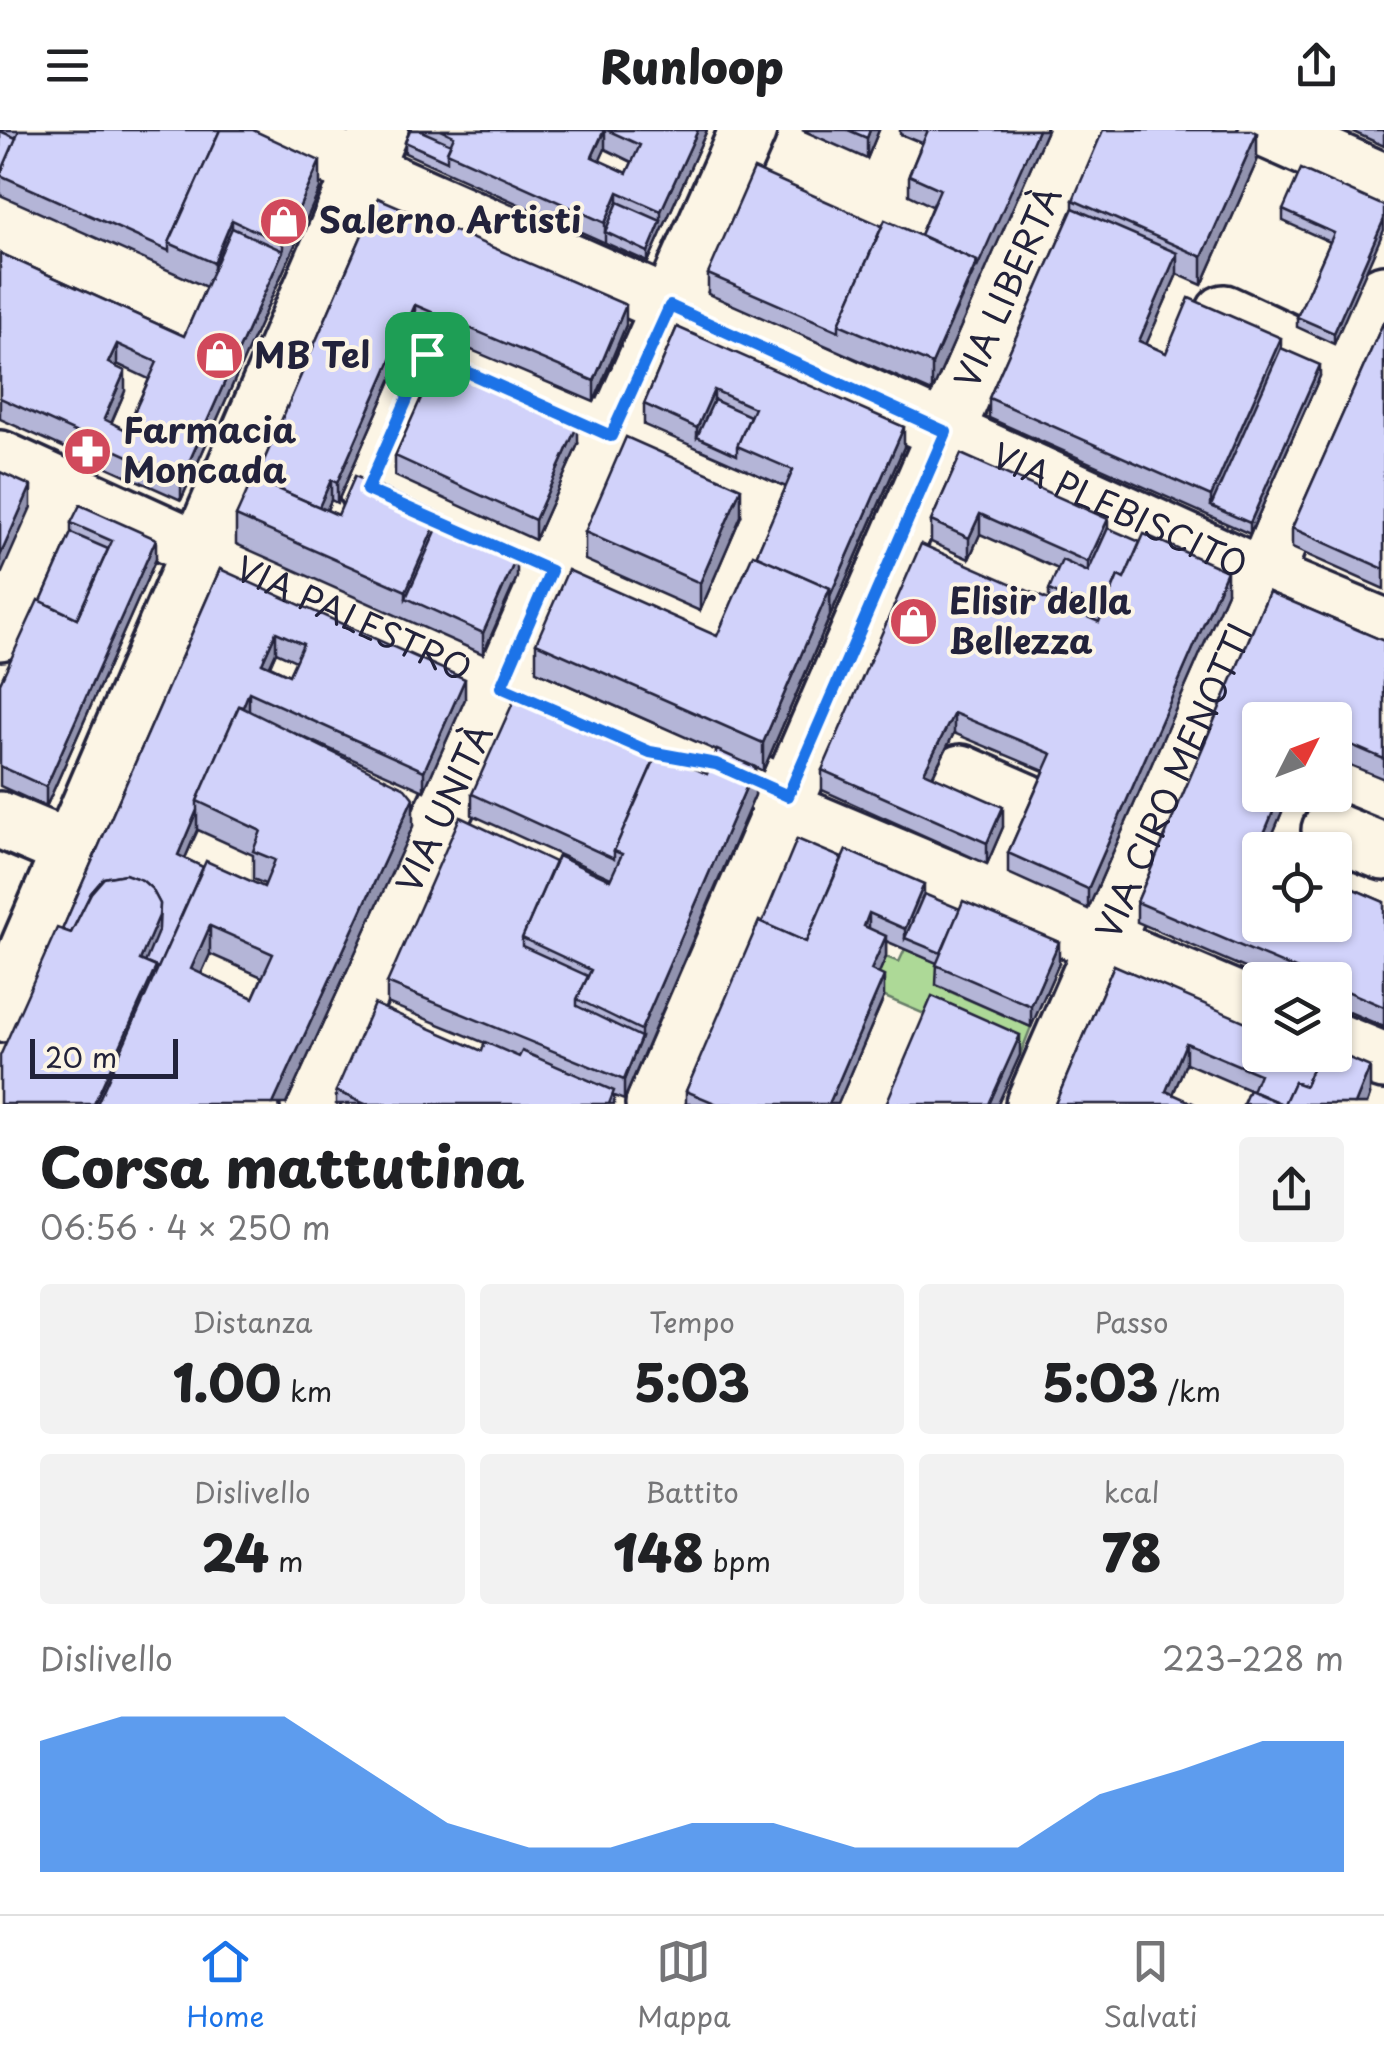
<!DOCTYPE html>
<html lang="it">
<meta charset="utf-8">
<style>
:root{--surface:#fff;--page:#f2f2f2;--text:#202124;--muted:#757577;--line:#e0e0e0;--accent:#1a73e8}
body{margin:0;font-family:"Playpen Sans",sans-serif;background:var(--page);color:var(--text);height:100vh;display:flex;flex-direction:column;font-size:38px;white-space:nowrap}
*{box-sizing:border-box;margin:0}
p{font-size:32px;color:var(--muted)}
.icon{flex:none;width:55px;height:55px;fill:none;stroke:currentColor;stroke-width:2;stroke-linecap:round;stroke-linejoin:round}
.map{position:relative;height:974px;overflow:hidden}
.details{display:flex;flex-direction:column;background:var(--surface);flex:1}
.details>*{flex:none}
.needle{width:65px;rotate:48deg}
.fabs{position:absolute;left:1242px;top:572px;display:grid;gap:20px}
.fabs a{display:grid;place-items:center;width:110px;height:110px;border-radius:10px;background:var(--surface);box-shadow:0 2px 8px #0004;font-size:50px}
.scale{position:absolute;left:30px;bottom:25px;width:148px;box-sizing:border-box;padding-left:10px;border:5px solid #22223b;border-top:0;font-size:28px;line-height:35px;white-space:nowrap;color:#22223b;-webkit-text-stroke:8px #fcf5e5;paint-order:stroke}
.pin{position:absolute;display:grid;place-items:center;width:85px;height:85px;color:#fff;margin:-42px;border-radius:20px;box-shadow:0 5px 15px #0006}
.round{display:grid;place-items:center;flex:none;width:105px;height:105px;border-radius:10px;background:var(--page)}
.head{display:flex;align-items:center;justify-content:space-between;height:170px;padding:0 40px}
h1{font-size:55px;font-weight:800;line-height:75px}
.stats{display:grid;grid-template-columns:repeat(3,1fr);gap:15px;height:170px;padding:10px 40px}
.stats div{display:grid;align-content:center;border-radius:10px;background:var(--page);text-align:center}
.stats b{font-size:50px;font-weight:800}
.stats small{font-size:28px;font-weight:400}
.stats p{font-size:28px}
.chart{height:280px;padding:20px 40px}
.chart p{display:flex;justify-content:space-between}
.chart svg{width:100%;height:180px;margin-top:10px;fill:var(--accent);opacity:.7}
header{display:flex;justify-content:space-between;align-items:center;height:130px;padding:0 40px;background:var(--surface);font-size:45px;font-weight:800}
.tabs{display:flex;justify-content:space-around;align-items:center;height:140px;border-top:2px solid var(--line);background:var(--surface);font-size:28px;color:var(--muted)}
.tabs a{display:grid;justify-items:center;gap:5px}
.tabs .current{color:var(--accent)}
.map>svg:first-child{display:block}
.green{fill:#add997;stroke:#687e69;stroke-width:2.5}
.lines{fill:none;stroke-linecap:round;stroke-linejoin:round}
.minor-casing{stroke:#22223b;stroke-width:62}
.minor{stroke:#fcf5e5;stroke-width:55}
.wall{fill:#b4b5d7;stroke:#22223b;stroke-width:2.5;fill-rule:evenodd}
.shaded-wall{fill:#9293af;stroke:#22223b;stroke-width:2.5}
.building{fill:#d1d2fa;stroke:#22223b;stroke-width:2.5;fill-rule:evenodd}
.route-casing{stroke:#fff;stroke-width:20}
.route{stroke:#1a73e8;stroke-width:12}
.labels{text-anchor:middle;stroke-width:8;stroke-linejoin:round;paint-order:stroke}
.poi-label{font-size:35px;font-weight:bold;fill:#22223b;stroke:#fcf5e5;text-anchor:start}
.street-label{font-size:35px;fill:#22223b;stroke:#fcf5e5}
</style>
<header><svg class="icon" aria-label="menu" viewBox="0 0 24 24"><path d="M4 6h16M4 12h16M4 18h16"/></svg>Runloop<svg class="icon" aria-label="share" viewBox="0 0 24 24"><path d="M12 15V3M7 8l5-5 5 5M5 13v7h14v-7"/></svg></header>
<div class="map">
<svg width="1384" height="974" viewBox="0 0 1384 974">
<rect width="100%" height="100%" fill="#fcf5e5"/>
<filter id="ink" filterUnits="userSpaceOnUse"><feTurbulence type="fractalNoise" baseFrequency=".01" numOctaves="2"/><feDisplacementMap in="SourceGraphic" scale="20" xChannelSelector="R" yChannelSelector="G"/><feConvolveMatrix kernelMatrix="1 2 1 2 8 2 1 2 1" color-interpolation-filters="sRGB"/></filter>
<g filter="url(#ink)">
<path class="green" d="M 905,819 L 945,836 L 937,856 L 1031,897 L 1020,925 L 871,861 L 886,827 L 899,832 Z"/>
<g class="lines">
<defs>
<g id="minor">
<path id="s1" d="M 271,0 L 669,176 L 1264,447 L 1384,497"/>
<path d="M 1267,0 L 1384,52"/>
<path d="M 1224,183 L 1349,241"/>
<path d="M 427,224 L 765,374 L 706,509 L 367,360 Z"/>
<path id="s2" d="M 0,329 L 501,557 L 650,623 L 716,634 L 781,663"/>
<path d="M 0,502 L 65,359"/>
<path d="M 961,643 L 1027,672 L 987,765"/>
<path d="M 782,679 L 1260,880"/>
<path d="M 0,690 L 71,720"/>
<path d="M 1330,700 L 1384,722"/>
<path d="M 0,884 L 380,0"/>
<path d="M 1335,911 L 1384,931"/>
<path id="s3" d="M 309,974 L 501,557 L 748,0"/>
<path id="s4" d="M 654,974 L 1077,0"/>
<path id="s5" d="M 1034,974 L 1264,447 L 1349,241 L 1384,163"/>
</g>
</defs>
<use href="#minor" class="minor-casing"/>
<use href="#minor" class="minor"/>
</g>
<g class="wall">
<path d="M 0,0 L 253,0 L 320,59 L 181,370 L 0,289 L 0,123 L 184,206 L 206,157 L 0,65 ZM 117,234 L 149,249 L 126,300 L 111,293 L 125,261 L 116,237 Z"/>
<path d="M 410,0 L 707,0 L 648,132 L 405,23 L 405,12 ZM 605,19 L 632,32 L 627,43 L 599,31 Z"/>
<path d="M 802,0 L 879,0 L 867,29 Z"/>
<path d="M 900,0 L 1047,0 L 932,262 L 708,164 L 708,144 L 882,96 L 920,105 L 932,76 L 909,65 L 909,45 L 922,13 L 900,4 Z"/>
<path d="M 1349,0 L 1384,0 L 1384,16 Z"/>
<path d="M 1257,31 L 1202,155 L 1177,144 L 1146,214 L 1166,223 L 1281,218 L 1320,246 L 1250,404 L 989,288 L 989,268 L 1073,78 L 1073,70 Z"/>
<path d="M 378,68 L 626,195 L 594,272 L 415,196 L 337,373 L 331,370 L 327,380 L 338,385 L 440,392 L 517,447 L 483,524 L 236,414 L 236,386 L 256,349 Z"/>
<path d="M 1384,76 L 1334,214 L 1297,197 L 1297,187 L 1330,112 L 1283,91 L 1283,80 Z"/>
<path d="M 1384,191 L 1384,459 L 1292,418 L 1292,398 Z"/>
<path d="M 677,197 L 904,317 L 763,641 L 755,637 L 755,665 L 624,970 L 614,966 L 614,974 L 336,974 L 336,961 L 482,921 L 485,913 L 387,873 L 387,853 L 555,732 L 610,750 L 611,748 L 472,685 L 472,664 L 655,628 L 707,644 L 717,621 L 536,541 L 536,513 L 717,506 L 756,426 L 786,357 L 644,295 L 644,274 Z"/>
<path d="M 578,314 L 535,410 L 395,346 L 395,326 Z"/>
<path d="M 961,324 L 1108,398 L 1227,462 L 1088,779 L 1008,743 L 1008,723 L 1044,641 L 954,603 L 933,646 L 1003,697 L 987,734 L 822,660 L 822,640 L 1049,470 L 1049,460 L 1058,439 L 980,404 L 969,429 L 931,412 L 931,391 Z"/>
<path d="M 741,386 L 700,481 L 585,430 L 585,402 Z"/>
<path d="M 71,393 L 156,429 L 46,677 L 0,656 L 0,553 L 41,471 L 71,403 Z"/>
<path d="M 220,439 L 465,569 L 424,661 L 285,599 L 413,696 L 286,974 L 62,800 ZM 276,522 L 296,531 L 289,545 L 270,536 ZM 198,700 L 253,725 L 253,749 L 265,754 L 264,757 L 203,737 L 185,728 ZM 210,824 L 262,847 L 253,868 L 201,844 Z"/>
<path d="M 1269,462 L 1384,511 L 1384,649 L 1335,629 L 1335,590 L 1260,590 L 1260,665 L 1289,665 L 1266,720 L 1260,720 L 1260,795 L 1335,795 L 1335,751 L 1384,772 L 1384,897 L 1335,876 L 1335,850 L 1273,850 L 1137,792 L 1137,772 Z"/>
<path d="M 924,764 L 1059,833 L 1031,897 L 936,855 L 937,833 L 886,811 L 886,827 L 878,844 L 884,867 L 838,974 L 686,974 L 686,961 L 762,793 Z"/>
<path d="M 1114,835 L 1370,965 L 1367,974 L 1244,974 L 1249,960 L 1186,933 L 1173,964 L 1055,974 Z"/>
</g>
<g class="shaded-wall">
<path d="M 605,0 L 605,19 L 592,48 L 592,27 Z"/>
<path d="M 698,0 L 707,0 L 648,132 L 648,122 L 661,91 L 661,81 Z"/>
<path d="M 870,0 L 879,0 L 867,29 L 867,8 Z"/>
<path d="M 1038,0 L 1047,0 L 932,262 L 932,234 Z"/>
<path d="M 1257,3 L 1257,31 L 1202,155 L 1202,127 Z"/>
<path d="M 320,31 L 320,59 L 181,370 L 181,350 L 283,121 L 283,114 Z"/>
<path d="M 618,62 L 618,82 L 605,102 L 605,113 L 605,93 Z"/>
<path d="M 1384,89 L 1384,100 L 1334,214 L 1334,203 Z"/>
<path d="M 232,90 L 232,118 L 214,161 L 214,133 Z"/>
<path d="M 1177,123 L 1177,144 L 1139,231 L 1139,211 Z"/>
<path d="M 415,175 L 415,196 L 337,373 L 337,353 Z"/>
<path d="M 626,175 L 626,195 L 594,272 L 594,251 Z"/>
<path d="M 1281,208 L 1281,229 L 1211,376 L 1211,366 Z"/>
<path d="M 117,214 L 117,234 L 108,254 L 108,233 Z"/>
<path d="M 1320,235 L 1320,246 L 1250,404 L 1250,393 Z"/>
<path d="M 125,241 L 125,261 L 104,310 L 104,289 Z"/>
<path d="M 714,260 L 714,281 L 697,307 L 697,298 Z"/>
<path d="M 578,294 L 578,314 L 535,410 L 535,390 Z"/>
<path d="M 904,297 L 904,317 L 830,486 L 830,466 Z"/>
<path d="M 331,350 L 331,370 L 316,404 L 316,383 Z"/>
<path d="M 31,356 L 31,377 L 0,447 L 0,426 Z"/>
<path d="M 741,358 L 741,386 L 700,481 L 700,453 Z"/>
<path d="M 440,384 L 440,412 L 406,468 L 406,461 Z"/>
<path d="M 980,384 L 980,404 L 969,429 L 969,408 Z"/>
<path d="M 1108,389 L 1108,409 L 1088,453 L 1088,432 Z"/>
<path d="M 156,409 L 156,429 L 46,677 L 46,657 Z"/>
<path d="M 517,426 L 517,447 L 483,524 L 483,503 Z"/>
<path d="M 1227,441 L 1227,462 L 1088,779 L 1088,759 Z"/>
<path d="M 830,458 L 830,486 L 763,641 L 763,613 Z"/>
<path d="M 276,502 L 276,522 L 262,553 L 262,533 Z"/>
<path d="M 465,549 L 465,569 L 424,661 L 424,641 Z"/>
<path d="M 249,562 L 249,582 L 200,673 Z"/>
<path d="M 954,583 L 954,603 L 924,662 L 924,642 Z"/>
<path d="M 755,637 L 755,665 L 624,970 L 624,950 L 641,908 L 641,900 Z"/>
<path d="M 1280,665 L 1289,665 L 1266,720 L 1260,720 L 1258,718 Z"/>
<path d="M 413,668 L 413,696 L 286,974 L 273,974 Z"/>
<path d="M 1003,677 L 1003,697 L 987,734 L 987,713 Z"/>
<path d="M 197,680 L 197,700 L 178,745 L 178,725 Z"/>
<path d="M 924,754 L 924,775 L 905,808 L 905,799 Z"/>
<path d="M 869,783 L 869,804 L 864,796 Z"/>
<path d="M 159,786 L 160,808 L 140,844 L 140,830 Z"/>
<path d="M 210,796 L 210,824 L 191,867 L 191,839 Z"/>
<path d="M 886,806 L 886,827 L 871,861 L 871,840 Z"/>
<path d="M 1059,812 L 1059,833 L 1031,897 L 1031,876 Z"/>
<path d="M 156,837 L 156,851 L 109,974 L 94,974 Z"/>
<path d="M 884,846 L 884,867 L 838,974 L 829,974 Z"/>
<path d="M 1020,905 L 1020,925 L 998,974 L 989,974 Z"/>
<path d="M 1186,913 L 1186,933 L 1169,974 L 1166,961 Z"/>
<path d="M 1370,937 L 1370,965 L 1367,974 L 1355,974 Z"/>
</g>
<g class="building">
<path d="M 19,0 L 220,0 L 169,113 L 169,121 L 0,45 Z"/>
<path d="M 220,0 L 253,0 L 320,31 L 283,114 L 232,90 L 214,133 L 169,113 Z"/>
<path d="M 410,0 L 419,0 L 451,14 L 447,22 L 447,31 L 405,12 Z"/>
<path d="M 441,0 L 604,0 L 592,27 L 627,43 L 640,15 L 607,0 L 698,0 L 661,81 L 618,62 L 605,93 L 447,22 L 454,6 Z"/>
<path d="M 848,0 L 870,0 L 867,8 Z"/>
<path d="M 928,0 L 1038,0 L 977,138 L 977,131 L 920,105 L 940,59 L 909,45 Z"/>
<path d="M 1103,0 L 1251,0 L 1257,3 L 1202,127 L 1073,70 Z"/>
<path d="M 0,1 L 16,8 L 0,45 L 0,54 Z"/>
<path d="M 754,39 L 882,96 L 839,194 L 839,201 L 708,144 Z"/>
<path d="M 1301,39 L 1384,76 L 1384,89 L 1334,203 L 1297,187 L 1334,103 L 1283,80 Z"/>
<path d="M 378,68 L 626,175 L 594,251 L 415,175 L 337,353 L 331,350 L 319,377 L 256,349 Z"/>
<path d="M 618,72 L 661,91 L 648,122 L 605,102 Z"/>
<path d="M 1073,78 L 1177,123 L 1139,211 L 1166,223 L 1189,168 L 1281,208 L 1211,366 L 989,268 Z"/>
<path d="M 885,90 L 977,131 L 932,234 L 839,194 Z"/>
<path d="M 232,98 L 283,121 L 181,350 L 0,268 L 0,123 L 184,206 ZM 117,214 L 157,232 L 126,300 L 104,289 L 125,241 L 108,233 Z"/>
<path d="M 1384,191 L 1384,439 L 1292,398 Z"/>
<path d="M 677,197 L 904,297 L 830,466 L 830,458 L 756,426 L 793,340 L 737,316 L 754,278 L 714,260 L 697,298 L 644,274 Z"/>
<path d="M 1281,218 L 1320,235 L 1250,393 L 1211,376 Z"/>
<path d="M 438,230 L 578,294 L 535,390 L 395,326 Z"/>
<path d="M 714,270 L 750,286 L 737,316 L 737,325 L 697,307 Z"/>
<path d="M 626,307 L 741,358 L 700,453 L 585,402 Z"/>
<path d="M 961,324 L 1108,389 L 1088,432 L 980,384 L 969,408 L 931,391 Z"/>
<path d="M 0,342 L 31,356 L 0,426 Z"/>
<path d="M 355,346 L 440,384 L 406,461 L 236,386 L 253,348 L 338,385 Z"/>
<path d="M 80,375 L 156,409 L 46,657 L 0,636 L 0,553 L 38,470 L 77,488 L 112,411 L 71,393 Z"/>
<path d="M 440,392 L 517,426 L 483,503 L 406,468 Z"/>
<path d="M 1108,398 L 1140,412 L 1124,449 L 1118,446 L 1102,483 L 1049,460 L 1062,430 L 1088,442 Z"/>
<path d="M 71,403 L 108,419 L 77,488 L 41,471 Z"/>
<path d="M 1144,404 L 1227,441 L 1088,759 L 1008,723 L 1052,624 L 954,583 L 924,642 L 1003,677 L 987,713 L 822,640 L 921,414 L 1099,492 L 1118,446 L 1124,449 Z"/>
<path d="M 753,424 L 830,458 L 763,613 L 536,513 L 568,440 L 717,506 Z"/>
<path d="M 220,439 L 465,549 L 424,641 L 249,562 L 243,577 L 239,576 L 197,671 L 197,680 L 178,725 L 203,737 L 156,843 L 156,837 L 145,833 L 159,799 L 160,774 L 152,759 L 142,750 L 125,744 L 104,748 L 91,763 L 71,803 L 62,800 ZM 276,502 L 303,514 L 289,545 L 262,533 Z"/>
<path d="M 1269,462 L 1384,511 L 1384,629 L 1335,608 L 1335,590 L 1260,590 L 1260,665 L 1280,665 L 1258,718 L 1262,720 L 1260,720 L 1260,795 L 1335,795 L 1335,751 L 1384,772 L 1384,877 L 1335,856 L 1335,850 L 1321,850 L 1137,772 Z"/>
<path d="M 516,566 L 655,628 L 614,721 L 614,729 L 472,664 Z"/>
<path d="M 239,576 L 405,658 L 413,668 L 273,974 L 97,974 L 206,731 L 264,757 L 275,730 L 253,721 L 261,701 L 197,671 ZM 210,796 L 273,824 L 253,868 L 191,839 Z"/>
<path d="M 717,620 L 755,637 L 641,900 L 577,869 L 591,840 L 522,808 L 558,726 L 610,750 L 622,724 L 614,721 L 658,622 L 707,644 Z"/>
<path d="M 460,687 L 555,732 L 522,808 L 522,816 L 588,846 L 577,869 L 577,876 L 641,907 L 624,950 L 387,853 Z"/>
<path d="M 797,709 L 842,728 L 806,812 L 762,793 Z"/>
<path d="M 846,720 L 924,754 L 905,799 L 869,783 L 864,796 L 886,806 L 871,840 L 884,846 L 829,974 L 717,974 L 686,961 L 759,791 L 806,812 Z"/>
<path d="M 125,744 L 142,750 L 152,759 L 160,774 L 159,786 L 140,830 L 156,837 L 94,974 L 0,974 L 0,926 L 57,798 L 71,803 L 91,763 L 104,748 Z"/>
<path d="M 924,764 L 960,779 L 941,823 L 905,808 Z"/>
<path d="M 963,771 L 1059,812 L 1031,876 L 936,835 Z"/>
<path d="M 1114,835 L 1260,898 L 1260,925 L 1318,925 L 1305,956 L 1294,952 L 1284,974 L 1282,974 L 1252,961 L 1259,944 L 1186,913 L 1166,961 L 1195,974 L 1055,974 Z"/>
<path d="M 932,866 L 1020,905 L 989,974 L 886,974 Z"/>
<path d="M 374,874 L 482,921 L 485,912 L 519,927 L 522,921 L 614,961 L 609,974 L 365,974 L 336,961 Z"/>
<path d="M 1335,922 L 1370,937 L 1355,974 L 1284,974 L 1294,952 L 1305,956 L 1318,925 L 1335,925 Z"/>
<path d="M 1249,960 L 1282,974 L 1243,974 Z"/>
</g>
</g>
<g class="lines" filter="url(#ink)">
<defs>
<path id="route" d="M 670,176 L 946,302 L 788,666 L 716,634 L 650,622 L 501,557 L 551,441 L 367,360 L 427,224 L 611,306 Z"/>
</defs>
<use href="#route" class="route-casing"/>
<use href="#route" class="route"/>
</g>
<defs>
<symbol id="shop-disc" viewBox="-11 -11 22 22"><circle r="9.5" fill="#d1495b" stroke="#fcf5e5"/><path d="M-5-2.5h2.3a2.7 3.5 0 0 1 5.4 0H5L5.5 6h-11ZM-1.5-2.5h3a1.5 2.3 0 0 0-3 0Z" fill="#fff"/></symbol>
<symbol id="pharmacy-disc" viewBox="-11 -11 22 22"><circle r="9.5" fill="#d1495b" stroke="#fcf5e5"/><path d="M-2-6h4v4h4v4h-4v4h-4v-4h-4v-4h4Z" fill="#fff"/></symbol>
</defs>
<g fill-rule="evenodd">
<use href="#shop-disc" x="256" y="64" width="55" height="55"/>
<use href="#shop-disc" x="192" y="198" width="55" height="55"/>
<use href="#pharmacy-disc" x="60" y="294" width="55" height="55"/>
<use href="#shop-disc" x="886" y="464" width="55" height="55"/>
</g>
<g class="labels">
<g class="poi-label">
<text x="319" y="103">Salerno Artisti</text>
<text x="254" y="238">MB Tel</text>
<text x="123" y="313">Farmacia<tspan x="123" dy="40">Moncada</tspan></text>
<text x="949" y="484">Elisir della<tspan x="949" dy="40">Bellezza</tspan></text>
</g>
<g class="street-label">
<text dy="12" stroke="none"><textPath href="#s4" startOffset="890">VIA LIBERTÀ</textPath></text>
<text dy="12" stroke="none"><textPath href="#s1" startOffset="930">VIA PLEBISCITO</textPath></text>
<text dy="12" stroke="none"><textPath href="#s2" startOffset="388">VIA PALESTRO</textPath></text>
<text dy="12" stroke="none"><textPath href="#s5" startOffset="352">VIA CIRO MENOTTI</textPath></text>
<text dy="12" stroke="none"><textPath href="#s3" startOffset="325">VIA UNITÀ</textPath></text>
</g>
</g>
</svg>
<div class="fabs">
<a><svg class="needle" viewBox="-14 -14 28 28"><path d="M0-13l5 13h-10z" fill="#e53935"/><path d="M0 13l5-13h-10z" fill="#757577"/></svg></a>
<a><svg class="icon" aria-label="locate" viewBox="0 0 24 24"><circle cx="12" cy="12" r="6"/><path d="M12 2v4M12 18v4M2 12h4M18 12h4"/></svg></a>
<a><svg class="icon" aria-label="layers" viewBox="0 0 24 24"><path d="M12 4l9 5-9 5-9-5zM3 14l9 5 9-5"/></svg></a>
</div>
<div class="scale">20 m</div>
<div class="pin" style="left:427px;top:224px;background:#1e9e55"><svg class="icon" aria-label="arrive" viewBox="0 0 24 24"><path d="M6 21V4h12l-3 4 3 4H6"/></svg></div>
</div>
<section class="details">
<div class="head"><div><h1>Corsa mattutina</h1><p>06:56 · 4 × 250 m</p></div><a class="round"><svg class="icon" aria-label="share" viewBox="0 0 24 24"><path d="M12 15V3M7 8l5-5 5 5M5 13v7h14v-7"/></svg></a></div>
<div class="stats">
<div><p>Distanza</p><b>1.00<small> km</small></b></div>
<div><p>Tempo</p><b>5:03</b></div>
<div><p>Passo</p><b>5:03<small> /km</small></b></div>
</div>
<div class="stats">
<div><p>Dislivello</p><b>24<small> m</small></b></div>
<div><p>Battito</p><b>148<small> bpm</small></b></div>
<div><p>kcal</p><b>78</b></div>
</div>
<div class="chart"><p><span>Dislivello</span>223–228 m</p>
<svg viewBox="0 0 160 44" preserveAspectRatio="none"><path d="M0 44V12L10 6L20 6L30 6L40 19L50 32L60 38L70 38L80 32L90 32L100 38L110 38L120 38L130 25L140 19L150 12L160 12V44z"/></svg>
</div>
</section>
<nav class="tabs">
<a class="current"><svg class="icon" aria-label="home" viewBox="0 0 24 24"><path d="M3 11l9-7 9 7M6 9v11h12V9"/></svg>Home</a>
<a><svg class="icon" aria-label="map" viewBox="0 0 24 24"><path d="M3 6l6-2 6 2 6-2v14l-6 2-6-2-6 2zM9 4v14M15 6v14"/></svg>Mappa</a>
<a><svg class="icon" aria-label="saved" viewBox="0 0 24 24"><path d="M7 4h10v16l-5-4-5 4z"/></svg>Salvati</a>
</nav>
